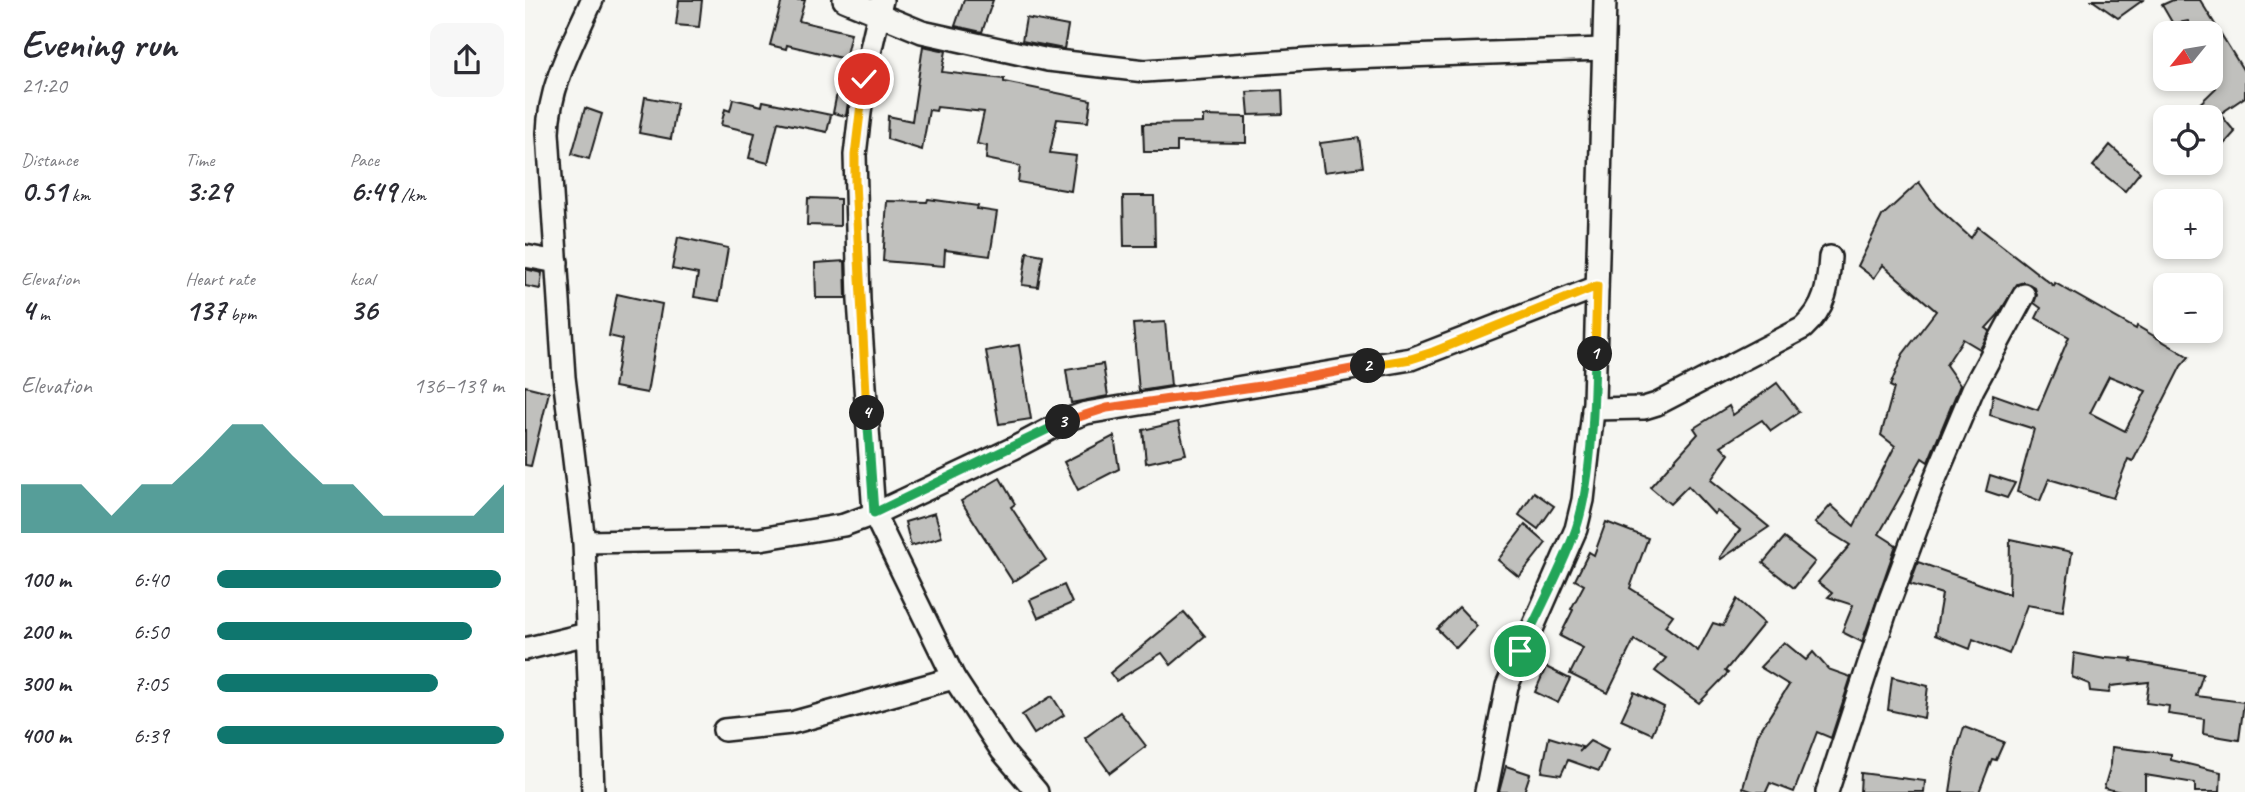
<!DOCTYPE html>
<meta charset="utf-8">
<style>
:root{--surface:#fff;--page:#f7f7f7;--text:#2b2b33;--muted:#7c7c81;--accent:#0f766e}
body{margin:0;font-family:Caveat,sans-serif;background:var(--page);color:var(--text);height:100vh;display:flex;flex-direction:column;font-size:26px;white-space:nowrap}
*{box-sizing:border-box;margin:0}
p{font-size:23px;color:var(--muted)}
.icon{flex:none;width:38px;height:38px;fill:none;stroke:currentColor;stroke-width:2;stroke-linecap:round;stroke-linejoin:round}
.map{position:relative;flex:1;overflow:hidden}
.side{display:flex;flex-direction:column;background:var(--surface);width:525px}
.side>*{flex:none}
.needle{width:46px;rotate:240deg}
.tools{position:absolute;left:1628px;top:21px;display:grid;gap:14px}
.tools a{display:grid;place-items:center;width:70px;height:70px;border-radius:14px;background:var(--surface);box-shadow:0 4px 10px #0003;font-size:35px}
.pin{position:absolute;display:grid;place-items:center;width:60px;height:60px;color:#fff;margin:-30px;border:4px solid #fff;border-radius:50%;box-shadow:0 2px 7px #0007}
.km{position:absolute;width:35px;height:35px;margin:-18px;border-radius:50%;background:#222;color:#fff;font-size:19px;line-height:35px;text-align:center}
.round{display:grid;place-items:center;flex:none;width:74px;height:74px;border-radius:14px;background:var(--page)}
.overview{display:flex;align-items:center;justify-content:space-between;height:119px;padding:0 21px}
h1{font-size:38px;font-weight:600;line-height:52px}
.figures{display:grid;grid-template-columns:repeat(3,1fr);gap:10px;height:119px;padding:7px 21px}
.figures div{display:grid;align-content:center}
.figures b{font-size:30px;font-weight:600}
.figures small{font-size:19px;font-weight:400}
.figures p{font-size:19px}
.chart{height:196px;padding:14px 21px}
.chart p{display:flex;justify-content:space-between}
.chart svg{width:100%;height:126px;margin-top:7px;fill:var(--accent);opacity:.7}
ul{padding:0 21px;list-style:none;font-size:23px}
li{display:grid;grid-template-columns:112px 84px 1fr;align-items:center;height:52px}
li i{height:18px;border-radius:9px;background:var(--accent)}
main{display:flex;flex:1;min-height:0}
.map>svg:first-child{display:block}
.building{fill:#c0c0bd;stroke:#1c1c1c;stroke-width:2;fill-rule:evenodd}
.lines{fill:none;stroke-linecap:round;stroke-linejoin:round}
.minor-casing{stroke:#1c1c1c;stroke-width:26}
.minor{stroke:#f6f6f2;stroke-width:21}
.split-1-casing{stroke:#fff;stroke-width:14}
.split-2-casing{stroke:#fff;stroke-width:14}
.split-3-casing{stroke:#fff;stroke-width:14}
.split-4-casing{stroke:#fff;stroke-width:14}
.split-5-casing{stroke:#fff;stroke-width:14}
.split-1{stroke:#22a559;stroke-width:9}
.split-2{stroke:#f5b400;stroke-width:9}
.split-3{stroke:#f0652b;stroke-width:9}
.split-4{stroke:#22a559;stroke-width:9}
.split-5{stroke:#f5b400;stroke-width:9}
</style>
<main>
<section class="side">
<div class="overview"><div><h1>Evening run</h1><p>21:20</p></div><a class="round"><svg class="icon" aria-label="share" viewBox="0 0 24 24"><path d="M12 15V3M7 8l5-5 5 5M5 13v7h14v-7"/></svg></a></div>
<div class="figures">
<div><p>Distance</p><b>0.51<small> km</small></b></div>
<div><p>Time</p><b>3:29</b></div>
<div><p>Pace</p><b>6:49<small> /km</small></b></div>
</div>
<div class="figures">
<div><p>Elevation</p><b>4<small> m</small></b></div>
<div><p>Heart rate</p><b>137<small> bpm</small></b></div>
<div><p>kcal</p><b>36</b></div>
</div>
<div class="chart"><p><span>Elevation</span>136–139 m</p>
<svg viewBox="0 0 160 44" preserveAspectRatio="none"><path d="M0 44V27L10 27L20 27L30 38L40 27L50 27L60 17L70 6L80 6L90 17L100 27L110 27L120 38L130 38L140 38L150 38L160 27V44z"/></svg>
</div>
<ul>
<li><b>100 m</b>6:40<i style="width:99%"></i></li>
<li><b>200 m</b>6:50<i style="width:89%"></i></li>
<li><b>300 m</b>7:05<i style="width:77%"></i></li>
<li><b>400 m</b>6:39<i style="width:100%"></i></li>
</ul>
</section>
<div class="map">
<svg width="1720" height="792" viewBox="0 0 1720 792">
<rect width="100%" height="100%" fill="#f6f6f2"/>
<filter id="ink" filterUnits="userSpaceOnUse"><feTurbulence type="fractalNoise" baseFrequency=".0143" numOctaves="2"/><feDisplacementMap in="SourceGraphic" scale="14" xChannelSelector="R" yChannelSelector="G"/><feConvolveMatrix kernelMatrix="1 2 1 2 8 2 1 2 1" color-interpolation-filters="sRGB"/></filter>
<g filter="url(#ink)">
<g class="building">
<path d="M 154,0 L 177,0 L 174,27 L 151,25 Z"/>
<path d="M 257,0 L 280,0 L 274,21 L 326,33 L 320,59 L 262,45 L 261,49 L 245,45 Z"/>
<path d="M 439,0 L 468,0 L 457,32 L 430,26 Z"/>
<path d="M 1567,0 L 1618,0 L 1593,18 Z"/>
<path d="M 1648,0 L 1675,0 L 1720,73 L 1720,97 L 1695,114 L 1710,132 L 1685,160 L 1685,117 L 1661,117 L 1691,88 L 1685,80 L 1685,33 L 1671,33 L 1663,21 L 1648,24 L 1637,5 Z"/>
<path d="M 501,18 L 543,26 L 539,49 L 497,41 Z"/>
<path d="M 398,46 L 421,51 L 417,72 L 479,79 L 479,82 L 566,100 L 563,122 L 532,119 L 525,153 L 551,156 L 546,191 L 493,182 L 495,166 L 461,159 L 462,146 L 452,144 L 459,112 L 412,107 L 411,111 L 404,110 L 397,150 L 362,139 L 363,116 L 387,121 Z"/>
<path d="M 757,90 L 758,114 L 724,115 L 722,92 Z"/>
<path d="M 312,93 L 324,96 L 321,116 L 308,113 Z"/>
<path d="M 120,97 L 152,103 L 146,139 L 114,133 Z"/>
<path d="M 208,99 L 237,106 L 238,101 L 306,115 L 302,132 L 253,122 L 243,163 L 224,158 L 230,133 L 196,125 L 200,109 L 205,111 Z"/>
<path d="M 60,108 L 77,114 L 64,159 L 47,154 Z"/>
<path d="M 678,116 L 721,117 L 721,143 L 652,142 L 652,152 L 619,152 L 618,124 L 678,123 Z"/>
<path d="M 834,138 L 838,167 L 799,172 L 795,143 Z"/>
<path d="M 1585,145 L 1615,172 L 1600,191 L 1568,166 Z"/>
<path d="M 1394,182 L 1411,206 L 1446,238 L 1453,227 L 1529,286 L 1530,283 L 1611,329 L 1612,326 L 1664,357 L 1656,366 L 1608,461 L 1603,459 L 1588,498 L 1524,479 L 1515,501 L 1492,492 L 1509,429 L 1465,415 L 1468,394 L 1513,410 L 1544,337 L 1511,318 L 1516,308 L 1509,303 L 1512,295 L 1510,288 L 1499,282 L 1492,284 L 1473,315 L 1461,328 L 1465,331 L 1455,349 L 1438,339 L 1421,365 L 1435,385 L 1403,462 L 1397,458 L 1354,534 L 1371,545 L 1337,642 L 1317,632 L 1328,605 L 1303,597 L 1307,593 L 1293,582 L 1325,545 L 1290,523 L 1306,505 L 1329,526 L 1370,446 L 1356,435 L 1369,388 L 1365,386 L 1378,354 L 1411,311 L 1358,265 L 1349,278 L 1333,266 L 1357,216 ZM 1584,376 L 1621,391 L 1600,431 L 1565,413 Z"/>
<path d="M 598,196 L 629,196 L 630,246 L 599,246 Z"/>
<path d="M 283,198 L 315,199 L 315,226 L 282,225 Z"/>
<path d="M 403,199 L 453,206 L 452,209 L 472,212 L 465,256 L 420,250 L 419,266 L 358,261 L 362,201 L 402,202 Z"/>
<path d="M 153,237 L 203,248 L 194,301 L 169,297 L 173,274 L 147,269 Z"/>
<path d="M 502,252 L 518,255 L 513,287 L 497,285 Z"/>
<path d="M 320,261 L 321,298 L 291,298 L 290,263 Z"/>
<path d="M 0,269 L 17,273 L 15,289 L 0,286 Z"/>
<path d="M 92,294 L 137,304 L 122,393 L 89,387 L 97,339 L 84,336 Z"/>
<path d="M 640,322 L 646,386 L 614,391 L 608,324 Z"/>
<path d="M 494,345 L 506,419 L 474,424 L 461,351 Z"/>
<path d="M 578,364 L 583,396 L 546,403 L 541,370 Z"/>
<path d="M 1252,383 L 1274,412 L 1246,431 L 1237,420 L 1196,446 L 1204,454 L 1186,480 L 1244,527 L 1196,559 L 1195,557 L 1215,530 L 1192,511 L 1189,514 L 1163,486 L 1145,504 L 1125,487 L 1173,434 L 1169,428 L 1204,406 L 1208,415 Z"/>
<path d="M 0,386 L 24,392 L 6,466 L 0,465 Z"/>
<path d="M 653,422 L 661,454 L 621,463 L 618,430 Z"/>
<path d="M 589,436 L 594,469 L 553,490 L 539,462 Z"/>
<path d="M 1465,475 L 1490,483 L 1482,498 L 1461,491 Z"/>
<path d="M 475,478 L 490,504 L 486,507 L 521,560 L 488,582 L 436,501 Z"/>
<path d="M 1009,492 L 1029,506 L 1013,529 L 994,515 Z"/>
<path d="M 410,513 L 417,537 L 386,546 L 380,522 Z"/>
<path d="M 1081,522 L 1123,538 L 1105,588 L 1148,615 L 1140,626 L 1173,651 L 1188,623 L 1198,626 L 1212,599 L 1239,623 L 1200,671 L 1203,673 L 1174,703 L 1130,671 L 1141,658 L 1109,640 L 1083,693 L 1045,674 L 1058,648 L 1035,636 L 1048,610 L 1046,609 L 1059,585 L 1050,580 L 1064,552 L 1069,555 Z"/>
<path d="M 1000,525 L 1021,543 L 994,577 L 973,560 Z"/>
<path d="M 1259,538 L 1290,562 L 1269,588 L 1238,563 Z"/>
<path d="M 1485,539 L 1547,552 L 1538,611 L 1502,605 L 1484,654 L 1448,639 L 1445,649 L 1410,635 L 1417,594 L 1385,584 L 1393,562 L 1484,594 Z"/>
<path d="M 539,585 L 547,603 L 513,618 L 505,600 Z"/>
<path d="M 934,607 L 952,626 L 931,648 L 912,629 Z"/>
<path d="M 659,612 L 680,636 L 646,665 L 637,653 L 591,681 L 585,673 Z"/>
<path d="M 1259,642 L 1281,660 L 1288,652 L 1303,669 L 1326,677 L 1306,738 L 1292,732 L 1269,792 L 1245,783 L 1241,792 L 1229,792 L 1218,788 L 1233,734 L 1264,685 L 1235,667 Z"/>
<path d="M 1549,653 L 1580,659 L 1581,657 L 1607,659 L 1606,661 L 1678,674 L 1671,696 L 1719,702 L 1714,740 L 1678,734 L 1679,719 L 1643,714 L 1644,706 L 1621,703 L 1624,682 L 1586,686 L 1584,693 L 1565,691 L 1564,684 L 1547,677 Z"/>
<path d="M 1021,667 L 1045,679 L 1033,703 L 1010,692 Z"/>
<path d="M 1367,677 L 1403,686 L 1399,718 L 1363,710 Z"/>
<path d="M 1109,692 L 1139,707 L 1127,734 L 1096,720 Z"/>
<path d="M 527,696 L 539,715 L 509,734 L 497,715 Z"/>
<path d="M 595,712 L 621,746 L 585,773 L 560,738 Z"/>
<path d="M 1439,727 L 1479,742 L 1471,760 L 1467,759 L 1454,792 L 1425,792 L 1431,753 Z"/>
<path d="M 1024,737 L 1057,747 L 1054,752 L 1065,741 L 1083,750 L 1074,771 L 1043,760 L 1036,775 L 1017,772 Z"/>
<path d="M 1587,747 L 1646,754 L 1646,760 L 1696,772 L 1695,792 L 1670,792 L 1670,783 L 1620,775 L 1620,792 L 1596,792 L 1579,788 L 1586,764 Z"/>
<path d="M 981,766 L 1005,774 L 999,792 L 974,792 Z"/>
<path d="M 1336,773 L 1400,781 L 1399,792 L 1335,792 Z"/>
</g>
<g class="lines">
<defs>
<g id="minor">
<path d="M 67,0 C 48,43 24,85 23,133 L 39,377 L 59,542 L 68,792"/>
<path d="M 319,0 L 397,32 L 523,60 L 620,71 L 797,59 L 1078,49"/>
<path d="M 357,0 L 339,79 L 330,155 L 334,301 L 349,514 L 429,678 L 477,751 L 512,792"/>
<path d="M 0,256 L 32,262"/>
<path d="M 1068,409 L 1119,408 L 1132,404 L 1278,328 C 1301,307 1303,287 1305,257"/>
<path d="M 59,542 L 235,539 L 319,525 L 349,514 L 489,448 L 544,419 L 561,413 L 886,359 L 1072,287"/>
<path d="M 0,649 L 62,634"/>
<path d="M 199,730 L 266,723 L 429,678"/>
<path d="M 961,792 L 982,686 L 1051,529 L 1058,500 L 1069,402 L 1080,0"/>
<path d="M 1302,792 L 1363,605 L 1410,479 L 1448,389 L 1499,295"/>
</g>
</defs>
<use href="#minor" class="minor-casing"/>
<use href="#minor" class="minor"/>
</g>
</g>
<g class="lines" filter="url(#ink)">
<defs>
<path id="split-1" d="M 995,651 C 1014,611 1036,571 1051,529 C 1067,481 1069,405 1070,354"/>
<path id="split-2" d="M 843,366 L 886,359 L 908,352 L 1072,286 L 1070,354"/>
<path id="split-3" d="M 538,422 L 582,408 L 735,386 L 843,366"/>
<path id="split-4" d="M 342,413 L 349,513 L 538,422"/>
<path id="split-5" d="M 339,79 L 330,155 L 330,181 L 342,413"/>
</defs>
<use href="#split-1" class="split-1-casing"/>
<use href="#split-2" class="split-2-casing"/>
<use href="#split-3" class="split-3-casing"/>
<use href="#split-4" class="split-4-casing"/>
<use href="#split-5" class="split-5-casing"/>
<use href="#split-1" class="split-1"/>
<use href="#split-2" class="split-2"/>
<use href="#split-3" class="split-3"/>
<use href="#split-4" class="split-4"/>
<use href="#split-5" class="split-5"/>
</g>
</svg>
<div class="tools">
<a><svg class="needle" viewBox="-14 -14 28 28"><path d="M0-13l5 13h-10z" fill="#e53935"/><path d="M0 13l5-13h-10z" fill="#7c7c81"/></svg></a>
<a><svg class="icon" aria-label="locate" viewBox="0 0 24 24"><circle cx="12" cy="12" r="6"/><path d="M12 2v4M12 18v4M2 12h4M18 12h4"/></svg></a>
<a>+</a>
<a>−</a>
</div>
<div class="pin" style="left:995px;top:651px;background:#1e9e55"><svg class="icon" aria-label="arrive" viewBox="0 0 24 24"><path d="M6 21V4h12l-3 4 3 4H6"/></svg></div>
<div class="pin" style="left:339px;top:79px;background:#d93025"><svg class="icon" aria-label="check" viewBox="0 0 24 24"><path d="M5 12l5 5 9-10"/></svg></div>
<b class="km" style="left:1070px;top:354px">1</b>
<b class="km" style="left:843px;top:366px">2</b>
<b class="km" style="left:538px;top:422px">3</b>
<b class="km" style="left:342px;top:413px">4</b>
</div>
</main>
